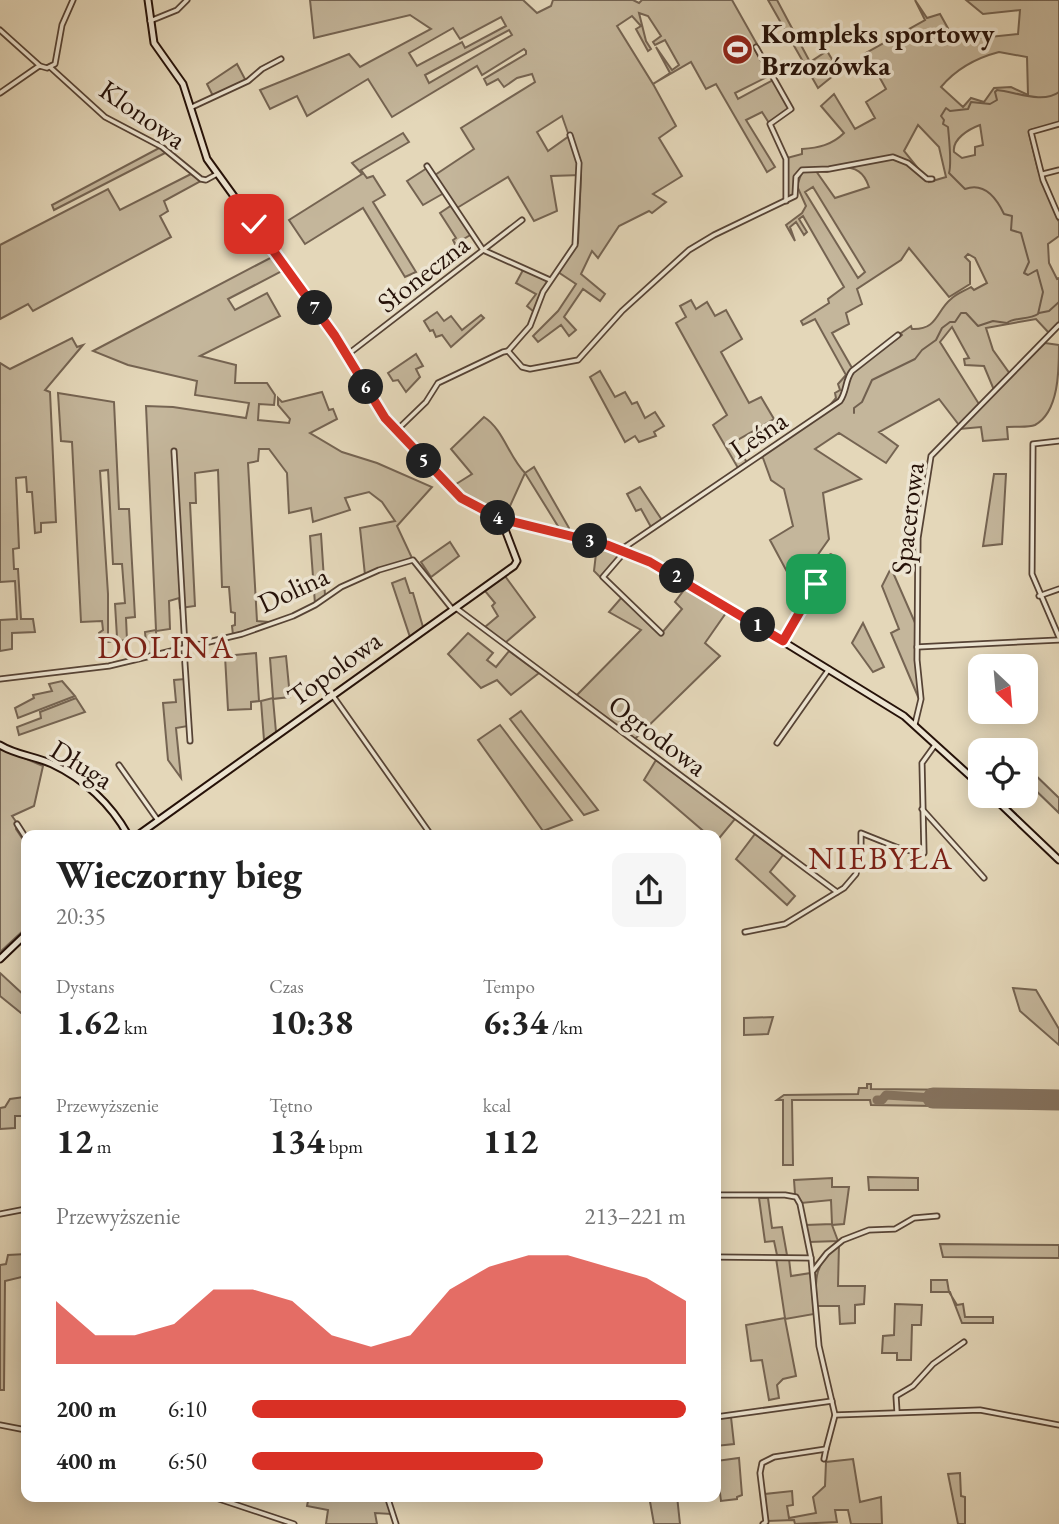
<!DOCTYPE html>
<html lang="pl">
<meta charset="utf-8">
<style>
:root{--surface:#fff;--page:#f6f6f6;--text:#222;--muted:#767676;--accent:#d93025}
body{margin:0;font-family:"EB Garamond",serif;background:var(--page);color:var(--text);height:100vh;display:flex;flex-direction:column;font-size:26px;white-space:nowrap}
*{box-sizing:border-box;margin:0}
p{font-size:23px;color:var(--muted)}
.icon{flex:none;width:38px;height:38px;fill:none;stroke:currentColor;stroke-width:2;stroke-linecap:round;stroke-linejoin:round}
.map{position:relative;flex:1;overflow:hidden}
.details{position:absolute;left:21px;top:830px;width:700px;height:672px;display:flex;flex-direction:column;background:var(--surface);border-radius:14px;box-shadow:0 4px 18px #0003}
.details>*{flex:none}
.needle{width:46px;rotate:154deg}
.tools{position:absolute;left:968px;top:654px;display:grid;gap:14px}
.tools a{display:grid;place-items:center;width:70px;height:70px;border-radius:14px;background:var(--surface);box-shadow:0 4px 18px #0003;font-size:35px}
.pin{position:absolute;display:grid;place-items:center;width:60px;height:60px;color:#fff;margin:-30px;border-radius:14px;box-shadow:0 4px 10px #0006}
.km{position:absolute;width:35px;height:35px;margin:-18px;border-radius:50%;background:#222;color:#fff;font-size:19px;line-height:35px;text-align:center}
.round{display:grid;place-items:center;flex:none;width:74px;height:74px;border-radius:14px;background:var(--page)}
.overview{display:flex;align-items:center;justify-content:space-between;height:119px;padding:0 35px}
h1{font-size:38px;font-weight:700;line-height:52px}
.metrics{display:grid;grid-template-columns:repeat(3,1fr);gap:10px;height:119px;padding:7px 35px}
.metrics div{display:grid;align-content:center}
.metrics b{font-size:35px;font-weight:700}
.metrics small{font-size:19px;font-weight:400}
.metrics p{font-size:19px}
.chart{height:196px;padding:14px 35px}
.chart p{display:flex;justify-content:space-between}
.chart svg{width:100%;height:126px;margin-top:7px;fill:var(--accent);opacity:.7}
ul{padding:0 35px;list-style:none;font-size:23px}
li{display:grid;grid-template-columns:112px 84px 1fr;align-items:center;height:52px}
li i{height:18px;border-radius:9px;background:var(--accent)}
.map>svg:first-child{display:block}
.green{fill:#c4b69b;stroke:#756452;stroke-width:2;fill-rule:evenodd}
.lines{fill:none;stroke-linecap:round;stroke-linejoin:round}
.stream{stroke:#71604f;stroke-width:2}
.taxiway{stroke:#857461;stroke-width:9}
.runway{stroke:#857461;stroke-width:21}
.street-casing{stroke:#564335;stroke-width:7}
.secondary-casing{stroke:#261209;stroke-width:9}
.street{stroke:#ede5d2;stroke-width:3.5}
.secondary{stroke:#ede5d2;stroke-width:5}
.route-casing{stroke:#fff;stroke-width:14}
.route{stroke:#d93025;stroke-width:9}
.labels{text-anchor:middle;stroke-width:7;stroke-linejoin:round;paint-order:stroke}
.poi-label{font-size:28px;font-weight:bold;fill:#261209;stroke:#ede5d2;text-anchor:start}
.street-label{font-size:28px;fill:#261209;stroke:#ede5d2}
.quarter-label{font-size:32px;letter-spacing:2px;fill:#7a1f14;stroke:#ede5d2}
</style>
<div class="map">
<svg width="1059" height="1524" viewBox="0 0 1059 1524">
<rect width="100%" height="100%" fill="#e4d7b9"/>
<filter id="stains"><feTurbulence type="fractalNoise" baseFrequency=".00286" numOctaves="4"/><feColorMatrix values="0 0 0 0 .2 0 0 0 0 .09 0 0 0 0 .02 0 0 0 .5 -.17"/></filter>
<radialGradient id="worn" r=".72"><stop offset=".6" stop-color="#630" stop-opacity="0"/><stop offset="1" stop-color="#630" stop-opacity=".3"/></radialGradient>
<g class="green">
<path d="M 310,0 L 523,0 L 537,13 L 551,6 L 553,0 L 633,0 L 639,3 L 642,0 L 732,0 L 758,46 L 754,48 L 769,76 L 735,93 L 738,99 L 773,80 L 789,108 L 769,123 L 762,112 L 746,120 L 775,167 L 767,172 L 716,84 L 706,89 L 691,62 L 653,84 L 676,126 L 659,138 L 682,176 L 653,194 L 666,202 L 652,213 L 649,211 L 619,226 L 598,258 L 592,251 L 581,274 L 605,294 L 600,301 L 583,289 L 564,317 L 576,330 L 569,336 L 561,325 L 538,342 L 533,336 L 558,311 L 576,284 L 558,272 L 578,243 L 581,175 L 551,176 L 557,211 L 534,221 L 508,177 L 457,208 L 435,175 L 474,149 L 461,128 L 535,82 L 532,74 L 517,78 L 504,87 L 498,79 L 487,85 L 484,79 L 526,54 L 526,51 L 524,49 L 482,75 L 477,66 L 392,117 L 368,79 L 307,116 L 297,96 L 270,109 L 260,90 L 349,54 L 360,67 L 431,29 L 410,15 L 314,38 ZM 639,13 L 648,16 L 661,36 L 653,42 L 655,45 L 665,40 L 679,65 L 672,70 L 656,47 L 670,73 L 653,84 L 617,26 L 632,16 L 641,26 L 636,29 L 648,51 L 651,49 L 646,41 ZM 501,17 L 506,26 L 465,48 L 462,42 L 417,66 L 409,53 L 453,28 L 460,39 ZM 509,30 L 512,35 L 429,83 L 425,75 ZM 562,116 L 569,136 L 548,151 L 537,132 Z"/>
<path d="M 768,0 L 777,0 L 810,62 L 827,51 L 839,71 L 818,88 Z"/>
<path d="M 915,0 L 927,18 L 940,14 L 954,39 L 976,31 L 980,38 L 1018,34 L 1020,10 L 983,14 L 966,0 L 1059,0 L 1059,123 L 1030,130 L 1029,133 L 1038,170 L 1059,222 L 1059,236 L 1048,244 L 1049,263 L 1057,279 L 1059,278 L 1059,323 L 1049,333 L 1036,319 L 986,328 L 993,350 L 1010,374 L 994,390 L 984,366 L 965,365 L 964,359 L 969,358 L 952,327 L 940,342 L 979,404 L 959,425 L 939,399 L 879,432 L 898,446 L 886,463 L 839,433 L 815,449 L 861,479 L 823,493 L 829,539 L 807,570 L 793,583 L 770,540 L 793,526 L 784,489 L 771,480 L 763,458 L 759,457 L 841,401 C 847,391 846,381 853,372 L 902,335 L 901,333 L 911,326 L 912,329 C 938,330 936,311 951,299 C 956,294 964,291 971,287 L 974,290 L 987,283 L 975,258 L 968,254 L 965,257 L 970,262 L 970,284 L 949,297 L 909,248 L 901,260 L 857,289 L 862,304 L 846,313 L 849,324 L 832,333 L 852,368 C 837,386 853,391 826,410 L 836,398 L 835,393 L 840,390 L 838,384 L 846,375 L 815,319 L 803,325 L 801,321 L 829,303 L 828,299 L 844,287 L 803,216 L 799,219 L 807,232 L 804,235 L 796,222 L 790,227 L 795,241 L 786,225 L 802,213 L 806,206 L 797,186 L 803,169 L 795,177 L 794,195 L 787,197 C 783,184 789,171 787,158 L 802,154 L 802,149 C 818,148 832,145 844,133 L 821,106 L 834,94 L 855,129 L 875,118 L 866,102 L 886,89 L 866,53 L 925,20 ZM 999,52 L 1027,57 L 1028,95 L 1011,87 L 994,88 L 984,102 L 971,98 L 963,107 L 941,87 C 956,69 976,58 999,52 ZM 918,125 L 939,147 L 946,177 L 929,182 L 904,151 ZM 980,125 L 983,145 L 975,147 L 975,155 L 962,158 L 954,152 C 952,139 969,129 980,125 ZM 840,167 C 856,167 864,172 869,187 L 835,198 L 816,171 L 827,172 ZM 813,187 L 865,272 L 858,278 L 805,192 Z"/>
<path d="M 237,64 L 246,81 L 213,96 L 207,84 Z"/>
<path d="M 403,133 L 409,142 L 361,170 L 367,178 L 373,176 L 385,195 L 373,202 L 416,272 L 405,277 L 363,208 L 305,244 L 289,220 L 362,174 L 352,163 Z"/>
<path d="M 161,147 L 167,152 L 54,210 L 52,205 Z"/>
<path d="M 427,168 L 444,193 L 423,205 L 407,181 Z"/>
<path d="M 191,174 L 201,181 L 164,201 L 168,211 L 160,216 L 171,237 L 33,311 L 28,304 L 0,319 L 0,245 L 108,189 L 120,210 Z"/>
<path d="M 452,205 L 472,234 L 455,244 L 453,240 L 456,238 L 440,213 Z"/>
<path d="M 274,256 L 284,270 L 228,299 L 235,310 L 267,293 L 280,316 L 200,356 L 236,365 L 235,383 L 267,383 L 275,395 L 274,405 L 259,404 L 258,420 L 289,423 L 290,419 L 278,405 L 278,398 L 282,402 L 322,392 L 329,410 L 333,409 L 337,419 L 310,433 L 342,452 L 377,463 L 432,487 L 397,526 L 412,558 L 365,575 L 360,528 L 395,521 L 382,502 L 369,492 L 345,498 L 350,510 L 313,522 L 311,508 L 289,513 L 287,473 L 269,449 L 259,449 L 258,461 L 248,463 L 257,621 L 269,622 L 233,635 L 232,626 L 235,625 L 235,613 L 231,612 L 229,587 L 222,587 L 218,470 L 195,473 L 196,503 L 190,503 L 195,606 L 180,608 L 179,598 L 169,601 L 170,629 L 156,631 L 157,652 L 147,655 L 145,632 L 156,630 L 146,406 L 173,407 L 246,418 L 249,403 L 195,395 L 197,381 L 128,365 L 93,351 Z"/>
<path d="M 523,270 L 549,280 L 534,312 L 527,306 L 536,294 L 516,283 Z"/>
<path d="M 691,300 L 696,309 L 707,302 L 715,316 L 726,310 L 742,339 L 721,352 L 749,403 L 761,397 L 774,419 L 736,441 L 747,463 L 738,468 L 713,425 L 727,415 L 676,323 L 686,317 L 680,306 Z"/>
<path d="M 437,312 L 444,321 L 451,316 L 462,330 L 481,315 L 484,318 L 451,347 L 442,335 L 436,337 L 433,330 L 430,331 L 424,321 Z"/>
<path d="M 72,338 L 77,347 L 83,345 L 45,390 L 50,392 L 56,522 L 41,523 L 41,532 L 35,533 L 32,492 L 27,492 L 26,477 L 16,478 L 19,548 L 13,549 L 14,569 L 18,569 L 21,619 L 33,619 L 35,632 L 12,633 L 12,649 L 0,651 L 0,620 L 17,619 L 15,581 L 0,582 L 0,363 L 10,369 Z"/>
<path d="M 1045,343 L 1059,345 C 1059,370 1059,412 1035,425 C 1028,428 1015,426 1007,427 L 1008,439 L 983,441 L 981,427 L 959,429 Z"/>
<path d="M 416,354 L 423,366 L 416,369 L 420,377 L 406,392 L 398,380 L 393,381 L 388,373 Z"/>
<path d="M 600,371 L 615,397 L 625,392 L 632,404 L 637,402 L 645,418 L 655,412 L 664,426 L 654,432 L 656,436 L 639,442 L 635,436 L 625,442 L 590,377 Z"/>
<path d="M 58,393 L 114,402 L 119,509 L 129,509 L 135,617 L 126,618 L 127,640 L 108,642 L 108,638 L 117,637 L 115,604 L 125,603 L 122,564 L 113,564 L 108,470 L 100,471 L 108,594 L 108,637 L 100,638 L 99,633 L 103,630 L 102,621 L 81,622 L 72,442 L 61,441 Z"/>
<path d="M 484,417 C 503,429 509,457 525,473 L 534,467 L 569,528 L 567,532 L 561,531 L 525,473 L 505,517 L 477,504 L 453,486 L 472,474 L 451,449 Z"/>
<path d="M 994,474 L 1006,474 L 1002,544 L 983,546 Z"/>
<path d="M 640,487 L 662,520 L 651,527 L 641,509 L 636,511 L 627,494 Z"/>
<path d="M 321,534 L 325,595 L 315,604 L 310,536 Z"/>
<path d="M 450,542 L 459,556 L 431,577 L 421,562 Z"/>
<path d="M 597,545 L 621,554 L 601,578 L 594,571 Z"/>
<path d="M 891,568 L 916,625 L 919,699 L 891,633 L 899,629 L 882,586 Z"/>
<path d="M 505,576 L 535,617 L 505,643 L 485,627 L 498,616 L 492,606 L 495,603 L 485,591 Z"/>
<path d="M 405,578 L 410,593 L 413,593 L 423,627 L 410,637 L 392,583 Z"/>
<path d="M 687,586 L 728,610 L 705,643 L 720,656 L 635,739 L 576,696 L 641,630 L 609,612 L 622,597 L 661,634 L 682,609 L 675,602 Z"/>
<path d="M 863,623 L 884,667 L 873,672 L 852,643 Z"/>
<path d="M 468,633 L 493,653 L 487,660 L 496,667 L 509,651 L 539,673 L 511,695 L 497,680 L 481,688 L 448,654 Z"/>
<path d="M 256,653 L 259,701 L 251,702 L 251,709 L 228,710 L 225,656 Z"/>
<path d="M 286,656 L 290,697 L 273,699 L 276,732 L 264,740 L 261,701 L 273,698 L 270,658 Z"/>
<path d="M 185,679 L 188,726 L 176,728 L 181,778 L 168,760 L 163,703 L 176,702 L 174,680 Z"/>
<path d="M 62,681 L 75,696 L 18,718 L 15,708 L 34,698 L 33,695 L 52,691 L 49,684 Z"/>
<path d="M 76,698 L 85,712 L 19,735 L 17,727 L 41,718 L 40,712 Z"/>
<path d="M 521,711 L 598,810 L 584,815 L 510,719 Z"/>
<path d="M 500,725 L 572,820 L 543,831 L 478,740 Z"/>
<path d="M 0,748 L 43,766 L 34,806 L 12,816 L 17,823 L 16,829 L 26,844 L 26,928 L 0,952 Z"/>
<path d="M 656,760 L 735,819 L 716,842 L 716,835 L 708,835 L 644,780 Z"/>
<path d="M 1026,766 L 1059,798 L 1059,813 L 1026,781 Z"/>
<path d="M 755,834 L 783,855 L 770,872 L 795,896 L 787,905 L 736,859 Z"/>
<path d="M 0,973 L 26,997 L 26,1017 L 0,996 Z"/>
<path d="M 1013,988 L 1036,990 L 1059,1029 L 1059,1045 L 1020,1011 Z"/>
<path d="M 773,1017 L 768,1034 L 744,1035 L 744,1018 Z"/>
<path d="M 867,1084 L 871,1084 L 871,1089 L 1059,1091 L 1059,1108 L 871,1105 L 870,1100 L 792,1100 L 793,1165 L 783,1165 L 783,1100 L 777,1100 L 784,1095 L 858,1094 L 859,1088 L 867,1088 Z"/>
<path d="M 24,1097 L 26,1099 L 26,1116 L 15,1116 L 15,1128 L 0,1129 L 0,1108 L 5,1107 L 10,1099 Z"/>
<path d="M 868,1177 L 918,1178 L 918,1190 L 869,1190 Z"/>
<path d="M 832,1178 L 832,1187 L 849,1187 L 844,1224 L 832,1225 L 838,1241 L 809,1242 L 806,1225 L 832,1224 L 831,1200 L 801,1203 L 795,1194 L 794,1180 Z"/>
<path d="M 759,1198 L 768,1198 L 772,1228 L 782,1227 L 787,1255 L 777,1255 L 774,1241 L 765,1242 Z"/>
<path d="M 839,1244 L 838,1286 L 865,1286 L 864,1304 L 855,1305 L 855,1323 L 840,1324 L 839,1306 L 817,1306 C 814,1278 815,1263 839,1244 Z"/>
<path d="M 940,1244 L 1059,1245 L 1059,1258 L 943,1257 Z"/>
<path d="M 26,1254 L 26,1276 L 5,1281 L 4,1390 L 0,1390 L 0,1265 L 6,1264 L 8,1255 Z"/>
<path d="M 776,1258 L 789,1259 L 791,1276 L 811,1273 L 814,1314 L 785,1319 L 796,1376 L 783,1379 L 777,1385 L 779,1398 L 769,1400 L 762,1360 L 751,1361 L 746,1325 L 785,1318 Z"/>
<path d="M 931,1280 L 947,1280 L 949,1292 L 957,1305 L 963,1304 L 965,1317 L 993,1317 L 993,1323 L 962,1323 L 950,1292 L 931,1292 Z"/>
<path d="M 895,1304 L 922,1305 L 921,1325 L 912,1325 L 911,1360 L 897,1360 L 897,1353 L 882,1353 L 883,1336 L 894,1335 Z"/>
<path d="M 731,1417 L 734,1444 L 716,1446 L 716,1419 Z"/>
<path d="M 739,1458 L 742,1495 L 737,1497 L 737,1499 L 721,1501 L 716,1461 Z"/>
<path d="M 853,1459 L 860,1502 L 881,1497 L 882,1524 L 851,1524 L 848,1510 L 835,1510 L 837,1522 L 795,1524 L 794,1520 L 767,1521 L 765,1494 L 792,1491 L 793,1505 L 787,1506 L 789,1518 L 816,1513 L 813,1497 L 825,1486 L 826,1462 Z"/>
<path d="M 960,1473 L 961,1496 L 965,1497 L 965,1524 L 958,1524 L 948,1474 Z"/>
<path d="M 309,1496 L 385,1496 L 391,1514 L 375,1513 L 377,1524 L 326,1524 L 328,1510 L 307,1506 Z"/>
<path d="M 649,1496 L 677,1496 L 680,1524 L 654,1524 Z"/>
</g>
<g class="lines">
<g class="stream">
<path d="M 1039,313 L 1049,311 L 1059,302"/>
<path d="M 854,413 L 854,408 L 862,402 L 872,380 L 915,359 L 922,350 L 936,340 L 942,328 L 950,322 L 955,322 L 961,313 L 966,313 L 978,326 L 993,321 L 1007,323 C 1014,317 1029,320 1038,314 L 1043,292 L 1037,270 L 1028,275 L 1024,273 L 1029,262 L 1021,233 L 1011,230 L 1012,216 L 1004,214 C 996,197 984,182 965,189 L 949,173 C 952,163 949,139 948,127 L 943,124 L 944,120 L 941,116 L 946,108 L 950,111 L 968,109 L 971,102 L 990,104 L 997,100 L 995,92 L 997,90 C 1016,92 1043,104 1059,92"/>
</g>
<path class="taxiway" d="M 877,1100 L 882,1100 L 886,1095 L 933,1098"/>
<path class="runway" d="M 933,1098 L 1059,1100"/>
<defs>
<g id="street">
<path d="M 150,21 L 177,10 L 187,0"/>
<path d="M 0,30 L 40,66"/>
<path d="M 756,47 L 791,109 L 770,124 L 786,159 L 786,201"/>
<path d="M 40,66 L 47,68 L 55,64 L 62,25 L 73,0"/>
<path d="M 50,67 L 105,117 L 162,147 L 201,179 L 206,180 L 217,174"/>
<path d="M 0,93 L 39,66"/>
<path d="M 192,107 L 248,81 L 262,69 L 281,59"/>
<path d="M 1059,124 L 1031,132 L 1043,180 L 1059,217"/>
<path d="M 427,166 L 483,250 L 550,280"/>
<path d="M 1043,174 L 1059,170"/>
<path d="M 508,351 L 530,326 L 543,292 L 575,245 L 579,163 L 570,135"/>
<path d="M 347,355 L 522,220"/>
<path d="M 397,430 L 426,402 L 438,383 L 503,352 L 508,351 L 522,367 L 530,369 L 578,360 L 622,311 L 689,250 L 714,235 L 795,196 L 796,177 L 802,170 L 829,169 L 893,157 L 908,163 L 927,179 L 932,179"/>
<path d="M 1059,441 L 1033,444 L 1032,574 L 1059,637"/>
<path d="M 174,451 L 185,648"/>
<path d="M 1039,596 L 1059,589"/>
<path d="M 456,608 L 837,892"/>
<path d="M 661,633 L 603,577 L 622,555 L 625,547 L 840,401 C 847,391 845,380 852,371 L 898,335"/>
<path d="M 783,640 L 831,557"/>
<path d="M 917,647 L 1059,640"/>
<path d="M 184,649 L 190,741"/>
<path d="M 0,679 L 109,666 L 242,634 L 293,616 L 315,605 L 341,587 L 379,570 L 413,560 L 453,610"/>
<path d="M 333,696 L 431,835"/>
<path d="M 915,724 L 921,699 L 917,660 L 918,538 L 931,456 L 1059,325"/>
<path d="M 777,743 L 829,669"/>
<path d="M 119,765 L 157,819"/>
<path d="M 922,809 L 984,878"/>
<path d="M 17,824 L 26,838"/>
<path d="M 745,932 L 785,924 L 844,888 L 856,874 L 861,854 L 861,833 L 901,849 L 924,853 L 922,763 L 935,745"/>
<path d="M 716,1195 L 785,1195 L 796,1197 L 800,1204 L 811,1258 L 819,1346 L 835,1415 L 826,1449 L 774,1457 L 762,1463 L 760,1473 L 766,1522 L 763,1524"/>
<path d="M 0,1214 L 26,1209"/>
<path d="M 716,1257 L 811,1258"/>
<path d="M 813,1271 L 827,1253 L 843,1240 L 869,1230 L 895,1229 L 914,1218 L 937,1216"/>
<path d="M 897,1412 L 896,1396 L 913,1386 L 933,1364 L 964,1342"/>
<path d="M 835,1415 L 980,1410 L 1059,1425"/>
<path d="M 716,1417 L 832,1401"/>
<path d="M 0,1425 L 26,1430"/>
<path d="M 824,1459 L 826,1449"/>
<path d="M 210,1496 L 294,1524"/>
<path d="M 387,1496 L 396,1524"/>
</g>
<g id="secondary">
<path d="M 148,0 L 154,43 L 183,84 L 207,159 L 335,336 L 382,414 L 453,492 L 471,505 L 496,517 L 621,549 L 672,573 L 904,716 L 980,785"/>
<path d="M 0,745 C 16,755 35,756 52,764 C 84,779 111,804 128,835"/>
<path d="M 992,796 L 1059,860"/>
<path d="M 138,835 L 514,566 L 517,561 L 501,519"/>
<path d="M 0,959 L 26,934"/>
</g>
</defs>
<use href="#street" class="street-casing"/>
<use href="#secondary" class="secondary-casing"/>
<use href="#street" class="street"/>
<use href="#secondary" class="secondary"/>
</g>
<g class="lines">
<defs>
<path id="route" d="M 254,224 L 335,336 L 385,418 L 461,498 L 501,519 L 607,545 L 650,562 L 783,641 L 816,584"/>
</defs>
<use href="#route" class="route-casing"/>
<use href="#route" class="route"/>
</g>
<defs>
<symbol id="stadium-disc" viewBox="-11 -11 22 22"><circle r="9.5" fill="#8f2418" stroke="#ede5d2"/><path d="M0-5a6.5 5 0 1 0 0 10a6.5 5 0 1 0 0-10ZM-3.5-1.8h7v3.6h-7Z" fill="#fff"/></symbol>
</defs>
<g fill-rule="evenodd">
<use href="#stadium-disc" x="720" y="32" width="35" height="35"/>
</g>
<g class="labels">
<g class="poi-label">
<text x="761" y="43">Kompleks sportowy<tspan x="761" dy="32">Brzozówka</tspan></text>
</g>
<g class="street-label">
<text transform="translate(143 114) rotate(35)" y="10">Klonowa</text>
<text transform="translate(423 273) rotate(-38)" y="10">Słoneczna</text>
<text transform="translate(758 434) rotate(-34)" y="10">Leśna</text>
<text transform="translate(907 518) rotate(-83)" y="10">Spacerowa</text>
<text transform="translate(293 589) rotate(-25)" y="10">Dolina</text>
<text transform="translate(334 668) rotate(-36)" y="10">Topolowa</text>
<text transform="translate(658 735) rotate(37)" y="10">Ogrodowa</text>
<text transform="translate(82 764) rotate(32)" y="10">Długa</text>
</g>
<g class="quarter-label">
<text x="166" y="658">DOLINA</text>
<text x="881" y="869">NIEBYŁA</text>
</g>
</g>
<rect width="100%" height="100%" filter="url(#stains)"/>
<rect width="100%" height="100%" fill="url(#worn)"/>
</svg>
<div class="tools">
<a><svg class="needle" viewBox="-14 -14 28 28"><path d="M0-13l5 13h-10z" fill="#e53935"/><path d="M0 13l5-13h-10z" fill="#767676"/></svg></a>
<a><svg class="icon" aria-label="locate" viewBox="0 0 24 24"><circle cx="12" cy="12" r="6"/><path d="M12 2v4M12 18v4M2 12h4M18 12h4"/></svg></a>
</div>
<div class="pin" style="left:816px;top:584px;background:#1e9e55"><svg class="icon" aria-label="arrive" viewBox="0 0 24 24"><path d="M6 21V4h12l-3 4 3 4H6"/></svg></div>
<div class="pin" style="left:254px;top:224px;background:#d93025"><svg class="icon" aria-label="check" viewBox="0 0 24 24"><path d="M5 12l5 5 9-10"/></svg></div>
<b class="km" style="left:758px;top:625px">1</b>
<b class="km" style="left:677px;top:576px">2</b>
<b class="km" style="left:590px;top:541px">3</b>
<b class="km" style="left:498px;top:518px">4</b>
<b class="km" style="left:424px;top:461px">5</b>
<b class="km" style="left:366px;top:387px">6</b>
<b class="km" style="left:315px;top:308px">7</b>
<section class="details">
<div class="overview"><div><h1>Wieczorny bieg</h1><p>20:35</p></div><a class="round"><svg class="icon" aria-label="share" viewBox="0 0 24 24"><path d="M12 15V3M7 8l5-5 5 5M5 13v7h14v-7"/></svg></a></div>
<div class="metrics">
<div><p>Dystans</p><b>1.62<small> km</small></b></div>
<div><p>Czas</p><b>10:38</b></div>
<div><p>Tempo</p><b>6:34<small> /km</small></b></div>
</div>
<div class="metrics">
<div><p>Przewyższenie</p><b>12<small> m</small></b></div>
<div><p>Tętno</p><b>134<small> bpm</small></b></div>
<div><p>kcal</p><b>112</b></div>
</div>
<div class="chart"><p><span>Przewyższenie</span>213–221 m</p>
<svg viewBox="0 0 160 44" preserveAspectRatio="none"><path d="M0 44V22L10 34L20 34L30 30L40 18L50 18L60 22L70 34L80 38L90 34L100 18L110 10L120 6L130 6L140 10L150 14L160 22V44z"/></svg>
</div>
<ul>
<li><b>200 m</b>6:10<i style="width:100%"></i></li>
<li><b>400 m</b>6:50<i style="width:67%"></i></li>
</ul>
</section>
</div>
